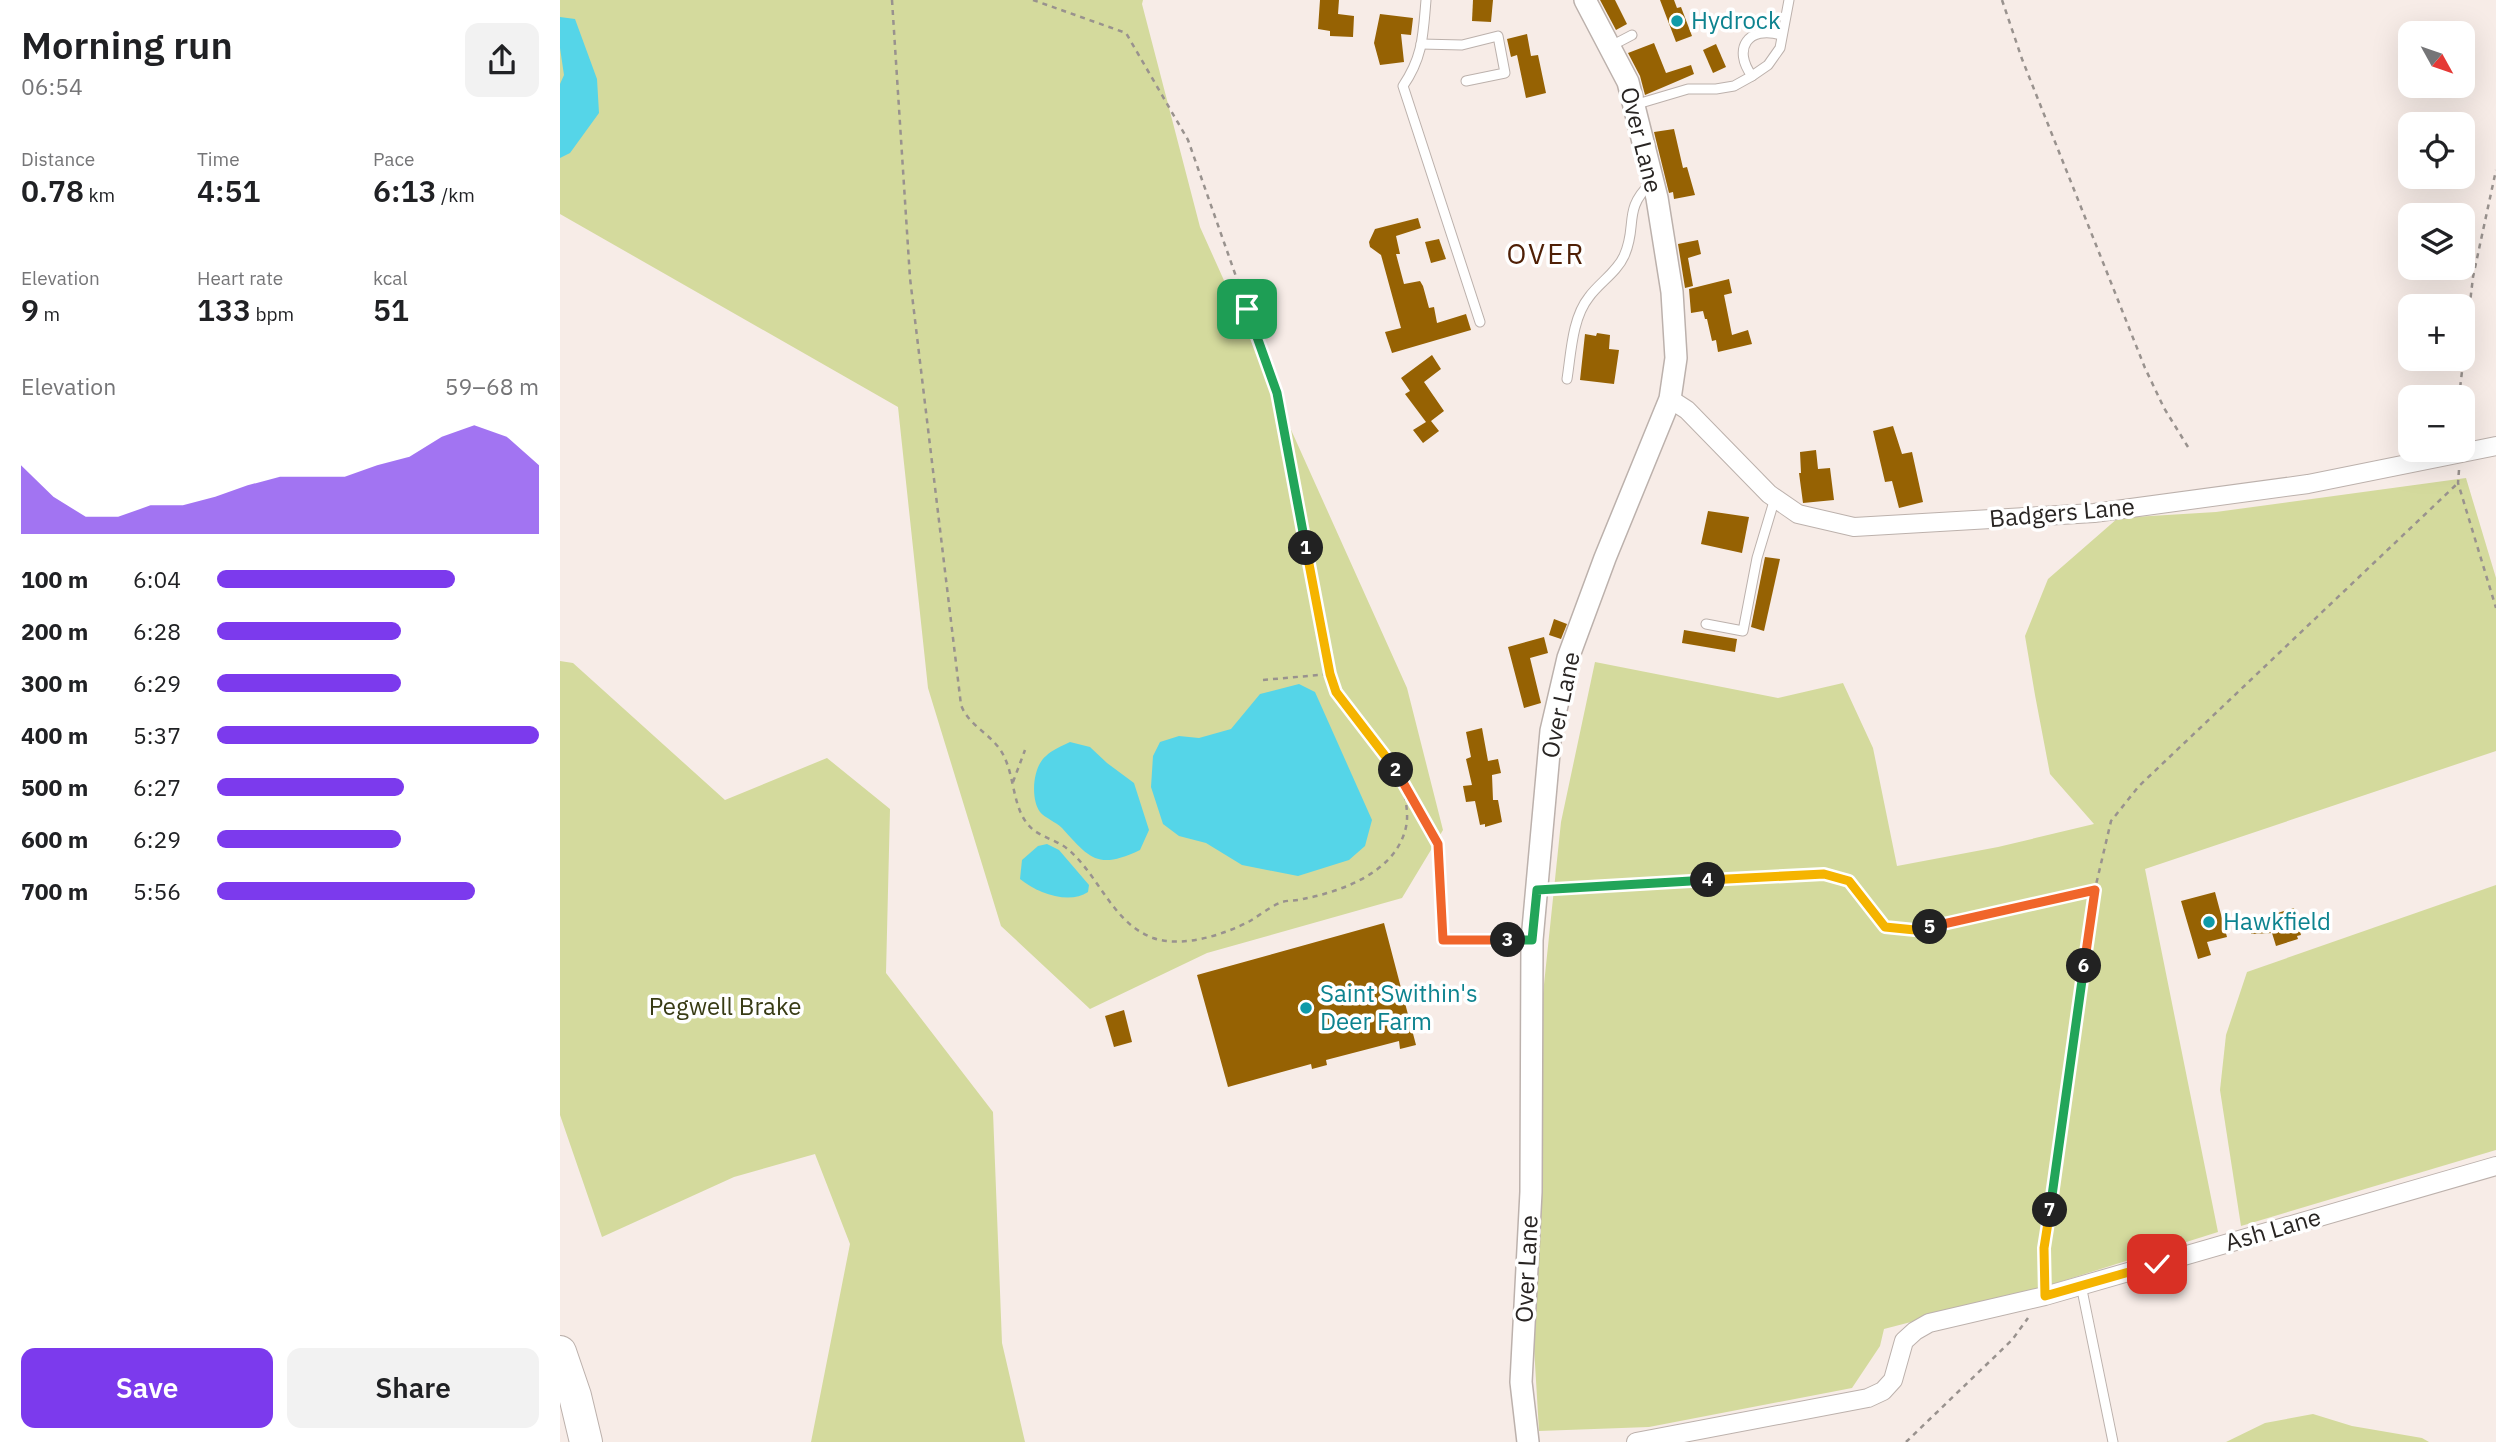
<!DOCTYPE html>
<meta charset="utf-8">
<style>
:root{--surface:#fff;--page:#f2f2f2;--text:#202124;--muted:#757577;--accent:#7c3aed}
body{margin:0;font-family:"IBM Plex Sans",sans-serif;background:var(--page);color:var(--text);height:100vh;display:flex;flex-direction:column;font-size:26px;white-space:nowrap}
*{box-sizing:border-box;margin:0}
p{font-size:23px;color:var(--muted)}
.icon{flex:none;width:38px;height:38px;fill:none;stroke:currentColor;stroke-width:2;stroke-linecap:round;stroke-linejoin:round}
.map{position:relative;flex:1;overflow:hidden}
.sheet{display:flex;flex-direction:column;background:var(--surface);width:560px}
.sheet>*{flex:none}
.needle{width:46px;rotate:130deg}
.fabs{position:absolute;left:1838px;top:21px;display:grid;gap:14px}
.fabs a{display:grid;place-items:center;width:77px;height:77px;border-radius:14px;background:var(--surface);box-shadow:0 7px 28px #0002;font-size:35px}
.pin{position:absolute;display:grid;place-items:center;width:60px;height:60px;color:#fff;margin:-30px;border-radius:14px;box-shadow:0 4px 10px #0006}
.km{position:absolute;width:35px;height:35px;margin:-18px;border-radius:50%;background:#222;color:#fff;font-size:19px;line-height:35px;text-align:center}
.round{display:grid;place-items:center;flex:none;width:74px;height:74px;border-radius:14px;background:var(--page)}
.headline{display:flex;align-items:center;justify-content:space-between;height:119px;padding:0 21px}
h1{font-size:38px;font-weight:600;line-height:52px}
.metrics{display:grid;grid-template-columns:repeat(3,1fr);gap:10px;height:119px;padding:7px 21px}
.metrics div{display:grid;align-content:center}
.metrics b{font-size:30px;font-weight:600}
.metrics small{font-size:19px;font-weight:400}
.metrics p{font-size:19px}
.chart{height:196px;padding:14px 21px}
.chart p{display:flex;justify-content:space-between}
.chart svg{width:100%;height:126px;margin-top:7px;fill:var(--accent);opacity:.7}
.primary-button{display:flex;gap:14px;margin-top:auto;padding:14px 21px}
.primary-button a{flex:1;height:80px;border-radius:14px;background:var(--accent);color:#fff;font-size:28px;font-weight:600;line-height:80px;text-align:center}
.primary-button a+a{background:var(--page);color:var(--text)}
ul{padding:0 21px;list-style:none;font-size:23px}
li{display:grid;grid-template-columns:112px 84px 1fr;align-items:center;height:52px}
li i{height:18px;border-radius:9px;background:var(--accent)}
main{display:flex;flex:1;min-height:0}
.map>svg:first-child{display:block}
.green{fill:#d4da9d}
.water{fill:#55d5e8}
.building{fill:#966203}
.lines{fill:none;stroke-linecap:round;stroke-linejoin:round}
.service-casing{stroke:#bcb1ac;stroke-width:11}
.minor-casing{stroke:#bcb1ac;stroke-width:20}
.tertiary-casing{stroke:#bcb1ac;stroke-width:24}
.motorway-casing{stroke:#bcb1ac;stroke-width:34}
.path{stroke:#99928e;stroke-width:2.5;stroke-dasharray:5 5;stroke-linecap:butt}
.service{stroke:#fff;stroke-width:9}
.minor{stroke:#fff;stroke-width:18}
.tertiary{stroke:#fff;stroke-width:21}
.motorway{stroke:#fff;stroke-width:32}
.split-1-casing{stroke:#fff;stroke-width:14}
.split-2-casing{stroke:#fff;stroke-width:14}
.split-3-casing{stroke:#fff;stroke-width:14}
.split-4-casing{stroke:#fff;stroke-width:14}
.split-5-casing{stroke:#fff;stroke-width:14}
.split-6-casing{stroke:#fff;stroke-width:14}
.split-7-casing{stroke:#fff;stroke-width:14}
.split-8-casing{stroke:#fff;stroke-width:14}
.split-1{stroke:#22a559;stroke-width:9}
.split-2{stroke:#f5b400;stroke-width:9}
.split-3{stroke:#f0652b;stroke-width:9}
.split-4{stroke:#22a559;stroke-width:9}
.split-5{stroke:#f5b400;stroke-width:9}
.split-6{stroke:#f0652b;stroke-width:9}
.split-7{stroke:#22a559;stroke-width:9}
.split-8{stroke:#f5b400;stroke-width:9}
.culture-dot{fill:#0f9aa8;stroke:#fff;stroke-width:2.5}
.labels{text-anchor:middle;stroke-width:7;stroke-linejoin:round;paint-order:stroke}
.culture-label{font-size:24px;fill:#0d838f;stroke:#fff;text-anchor:start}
.street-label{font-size:24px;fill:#282422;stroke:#fff}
.park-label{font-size:24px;fill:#383b14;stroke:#fff}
.quarter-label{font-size:28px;letter-spacing:2px;fill:#4f1f05;stroke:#fff}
</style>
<main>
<section class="sheet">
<div class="headline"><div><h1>Morning run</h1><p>06:54</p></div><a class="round"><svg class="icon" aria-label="share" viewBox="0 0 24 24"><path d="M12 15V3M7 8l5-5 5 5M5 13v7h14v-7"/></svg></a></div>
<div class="metrics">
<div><p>Distance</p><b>0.78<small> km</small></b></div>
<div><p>Time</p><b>4:51</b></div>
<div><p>Pace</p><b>6:13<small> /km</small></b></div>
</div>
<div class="metrics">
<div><p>Elevation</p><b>9<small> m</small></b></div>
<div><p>Heart rate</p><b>133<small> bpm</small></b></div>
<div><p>kcal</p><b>51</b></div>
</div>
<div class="chart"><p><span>Elevation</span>59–68 m</p>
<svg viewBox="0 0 160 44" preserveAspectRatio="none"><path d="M0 44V20L10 31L20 38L30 38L40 34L50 34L60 31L70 27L80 24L90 24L100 24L110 20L120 17L130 10L140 6L150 10L160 20V44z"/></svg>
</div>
<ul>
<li><b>100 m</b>6:04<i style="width:74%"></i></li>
<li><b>200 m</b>6:28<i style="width:57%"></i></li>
<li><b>300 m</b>6:29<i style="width:57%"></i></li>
<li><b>400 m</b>5:37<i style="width:100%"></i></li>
<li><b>500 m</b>6:27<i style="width:58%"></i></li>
<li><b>600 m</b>6:29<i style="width:57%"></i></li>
<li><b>700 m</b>5:56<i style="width:80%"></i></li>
</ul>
<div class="primary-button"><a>Save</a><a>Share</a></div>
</section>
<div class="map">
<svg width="1936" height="1442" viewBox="0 0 1936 1442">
<rect width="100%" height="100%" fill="#f7ece7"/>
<g class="green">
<path d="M 0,0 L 583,0 L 582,4 L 640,227 L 847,688 L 883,830 L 842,898 L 647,953 L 530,1009 L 441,926 L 368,688 L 338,407 L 0,214 Z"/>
<path d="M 1906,478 L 1936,578 L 1936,751 L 1585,869 L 1658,1232 L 1474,1290 L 1324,1329 L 1320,1346 L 1292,1388 L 1089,1427 L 979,1431 L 973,1330 L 981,1013 L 1001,822 L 1035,662 L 1218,698 L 1283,683 L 1313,748 L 1337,866 L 1438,847 L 1534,824 L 1490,774 L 1475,695 L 1465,636 L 1488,579 L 1558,518 L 1656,512 Z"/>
<path d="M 0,661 L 13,663 L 165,800 L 267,758 L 330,809 L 326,973 L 433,1112 L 442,1343 L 465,1442 L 251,1442 L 290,1244 L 255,1154 L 174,1177 L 42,1237 L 0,1115 Z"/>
<path d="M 1936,885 L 1936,1150 L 1681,1226 L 1660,1090 L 1666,1035 L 1687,972 Z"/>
<path d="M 1753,1414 L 1792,1426 L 1862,1438 L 1869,1442 L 1666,1442 L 1705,1423 Z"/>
</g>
<g class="water">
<path d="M 0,17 L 15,19 L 37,79 L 39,113 L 10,153 L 0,158 L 0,84 L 4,75 L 0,48 Z"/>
<path d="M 739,684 L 755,692 L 812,820 L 805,846 L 789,860 L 738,876 L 682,865 L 646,843 L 619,836 L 603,824 L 591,787 L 593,756 L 600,742 L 619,736 L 639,738 L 671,729 L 700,694 Z"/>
<path d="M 510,742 L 530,747 L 547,763 L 574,783 L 589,830 L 580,850 C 538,870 530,859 502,828 C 496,822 485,818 480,812 C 470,798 473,766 486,756 C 492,750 502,746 510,742 Z"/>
<path d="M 487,844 L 499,850 L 529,885 L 528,892 C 509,905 477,893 460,879 L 462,860 L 478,846 Z"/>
</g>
<g class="building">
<path d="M 760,0 L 779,0 L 778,14 L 794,16 L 793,37 L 770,36 L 770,31 L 758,29 Z"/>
<path d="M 913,0 L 933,0 L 931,22 L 912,21 Z"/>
<path d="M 1040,0 L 1055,0 L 1067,24 L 1056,30 Z"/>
<path d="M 1100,0 L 1114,0 L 1117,8 L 1121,7 L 1132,36 L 1116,42 Z"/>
<path d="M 820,14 L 853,18 L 851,35 L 841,34 L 844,62 L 820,65 L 814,43 Z"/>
<path d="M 967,34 L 971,56 L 978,55 L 986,93 L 966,98 L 957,55 L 951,57 L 947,39 Z"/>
<path d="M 1094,43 L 1106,73 L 1131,65 L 1134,74 L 1085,95 L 1080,76 L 1068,53 Z"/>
<path d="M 1156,44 L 1166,67 L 1153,73 L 1143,50 Z"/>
<path d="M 1114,129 L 1123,168 L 1127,167 L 1135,195 L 1114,199 L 1113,192 L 1109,193 L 1094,132 Z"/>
<path d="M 858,218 L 861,228 L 836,236 L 840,254 L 836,254 L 844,284 L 860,281 L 863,286 L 869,308 L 874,307 L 877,323 L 906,314 L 911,330 L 832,353 L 825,332 L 841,328 L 821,255 L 810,247 L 809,242 L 815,229 Z"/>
<path d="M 879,239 L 886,259 L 871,263 L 865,242 Z"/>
<path d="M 1138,240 L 1141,254 L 1128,258 L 1133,286 L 1125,288 L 1118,244 Z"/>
<path d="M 1169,279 L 1172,293 L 1164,295 L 1172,335 L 1188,330 L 1192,344 L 1158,352 L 1156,340 L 1152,341 L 1147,319 L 1145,319 L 1143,311 L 1131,313 L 1129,289 Z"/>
<path d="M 1037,333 L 1050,335 L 1049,349 L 1059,350 L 1054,384 L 1020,380 L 1025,334 L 1036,336 Z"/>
<path d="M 872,355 L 881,369 L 864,382 L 884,411 L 871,421 L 879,431 L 863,443 L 853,430 L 866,422 L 845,394 L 850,391 L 841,378 Z"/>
<path d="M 1333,426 L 1342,454 L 1352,452 L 1363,502 L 1339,508 L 1332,481 L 1325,482 L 1313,431 Z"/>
<path d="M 1256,450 L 1258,469 L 1270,468 L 1274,500 L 1243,503 L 1239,473 L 1241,473 L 1240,452 Z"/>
<path d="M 1148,511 L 1189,517 L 1182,553 L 1141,544 Z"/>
<path d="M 1205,557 L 1220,559 L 1204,631 L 1191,627 Z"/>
<path d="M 994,619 L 1007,624 L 1001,639 L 989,635 Z"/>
<path d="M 1124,630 L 1177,639 L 1175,652 L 1122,643 Z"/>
<path d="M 984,637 L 988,653 L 970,658 L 981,703 L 964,708 L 948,647 Z"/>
<path d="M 922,728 L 928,761 L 938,759 L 941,773 L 932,775 L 933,800 L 938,800 L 942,822 L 925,827 L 925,824 L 920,825 L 915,801 L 906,802 L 903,786 L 912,785 L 906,759 L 911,757 L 906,732 Z"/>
<path d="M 1655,892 L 1667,937 L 1647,942 L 1651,955 L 1638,959 L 1621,901 Z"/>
<path d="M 1734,908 L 1741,935 L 1737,936 L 1738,939 L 1716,946 L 1712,933 L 1691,934 L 1691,921 L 1709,921 L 1708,916 Z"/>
<path d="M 824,923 L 856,1045 L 840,1049 L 839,1041 L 766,1060 L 767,1065 L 752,1069 L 751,1064 L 668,1087 L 637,975 Z"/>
<path d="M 564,1010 L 572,1042 L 554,1047 L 545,1016 Z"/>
</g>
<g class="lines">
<defs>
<g id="service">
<path d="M 866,0 C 863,35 863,57 843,86 L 920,322"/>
<path d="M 861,44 L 902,45 L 938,36 L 945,73 L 906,81"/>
<path d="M 1051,46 L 1072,35"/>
<path d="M 1192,76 C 1172,49 1188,25 1221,35"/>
<path d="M 1074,105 L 1128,89 L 1156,89 L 1174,86 L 1192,76 L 1208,65 L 1220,48 L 1229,0"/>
<path d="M 1007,379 C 1011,354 1012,318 1029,297 C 1039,283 1057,272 1064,256 C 1078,226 1062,210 1091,183"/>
<path d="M 1146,624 L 1183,631 L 1197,558 L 1215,498"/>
<path d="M 1521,1285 L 1553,1442"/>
</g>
<g id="minor">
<path d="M 1110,399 L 1127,410 L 1209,494 L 1238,514 L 1294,527 L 1534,513 L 1748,484 L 1936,446"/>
<path d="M 1076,1442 L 1308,1398 L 1323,1391 L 1333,1380 L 1344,1341 L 1355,1331 L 1369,1323 L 1485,1296 L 1936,1166"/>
</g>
<path id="tertiary" d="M 968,1442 L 961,1382 L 971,1192 L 972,940 L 991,731 L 1008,658 L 1045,558 L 1110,399 L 1116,358 L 1112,292 L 1097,198 L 1068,82 L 1025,0"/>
<path id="motorway" d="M 0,1352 L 15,1396 L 26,1442"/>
</defs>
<use href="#service" class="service-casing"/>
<use href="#minor" class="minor-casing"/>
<use href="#tertiary" class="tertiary-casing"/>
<use href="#motorway" class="motorway-casing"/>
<g class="path">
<path d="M 332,0 L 350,278 L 401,705 C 408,724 427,732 439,748 C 455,770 451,801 466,822 C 477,838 496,838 510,851 C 540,878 553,923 593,938 C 622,948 664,935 690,921 C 700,915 711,906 722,902 C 729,900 736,901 743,899 C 783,891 836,872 846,827 C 849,813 845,799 843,785"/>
<path d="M 473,0 L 566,33 L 628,140 L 717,393 L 770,674 L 776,692 L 824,752 L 878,844 L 883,940 L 952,940"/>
<path d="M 1442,0 L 1462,59 L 1585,368 L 1604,408 L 1628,447"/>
<path d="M 1899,397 L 1913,277 L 1936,170"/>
<path d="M 1899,470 L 1898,483 L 1936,608"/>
<path d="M 703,680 L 770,674"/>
<path d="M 453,782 L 465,750"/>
<path d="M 994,889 L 1264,874 L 1289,882 L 1325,927 L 1355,930 L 1535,889"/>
<path d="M 1483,1279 L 1484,1248 L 1535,889 L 1551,821 L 1579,786 L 1898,483"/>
<path d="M 1346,1442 L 1452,1340 L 1468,1318"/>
</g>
<use href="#service" class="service"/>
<use href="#minor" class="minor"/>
<use href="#tertiary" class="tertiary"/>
<use href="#motorway" class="motorway"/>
</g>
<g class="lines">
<defs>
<path id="split-1" d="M 687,309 L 717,393 L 746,548"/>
<path id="split-2" d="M 746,548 L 770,674 L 776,692 L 836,770"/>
<path id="split-3" d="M 836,770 L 878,844 L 883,940 L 948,940"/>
<path id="split-4" d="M 948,940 L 972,940 L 977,890 L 1148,880"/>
<path id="split-5" d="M 1148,880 L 1264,874 L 1289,881 L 1325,927 L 1355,930 L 1370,927"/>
<path id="split-6" d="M 1370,927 L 1535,890 L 1524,966"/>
<path id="split-7" d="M 1490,1210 L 1524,966"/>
<path id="split-8" d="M 1490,1210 L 1484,1248 L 1485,1296 L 1597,1264"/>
</defs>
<use href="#split-1" class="split-1-casing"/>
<use href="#split-2" class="split-2-casing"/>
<use href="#split-3" class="split-3-casing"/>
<use href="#split-4" class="split-4-casing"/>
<use href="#split-5" class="split-5-casing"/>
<use href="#split-6" class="split-6-casing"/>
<use href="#split-7" class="split-7-casing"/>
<use href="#split-8" class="split-8-casing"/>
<use href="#split-1" class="split-1"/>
<use href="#split-2" class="split-2"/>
<use href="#split-3" class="split-3"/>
<use href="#split-4" class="split-4"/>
<use href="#split-5" class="split-5"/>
<use href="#split-6" class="split-6"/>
<use href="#split-7" class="split-7"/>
<use href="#split-8" class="split-8"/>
</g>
<g class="culture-dot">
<circle cx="1117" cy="21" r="7"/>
<circle cx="1649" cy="922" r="7"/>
<circle cx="746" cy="1008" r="7"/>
</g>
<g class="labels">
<g class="culture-label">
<text x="1131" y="29">Hydrock</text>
<text x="1663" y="930">Hawkfield</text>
<text x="760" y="1002">Saint Swithin's<tspan x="760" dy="28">Deer Farm</tspan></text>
</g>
<g class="street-label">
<text transform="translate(1081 140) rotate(76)" y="8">Over Lane</text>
<text transform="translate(1502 513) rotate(-5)" y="8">Badgers Lane</text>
<text transform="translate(1001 705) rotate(-78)" y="8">Over Lane</text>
<text transform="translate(1713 1230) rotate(-16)" y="8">Ash Lane</text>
<text transform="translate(967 1269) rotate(-87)" y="8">Over Lane</text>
</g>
<g class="park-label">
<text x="165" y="1015">Pegwell Brake</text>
</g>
<g class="quarter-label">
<text x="986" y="264">OVER</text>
</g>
</g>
</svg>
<div class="fabs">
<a><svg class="needle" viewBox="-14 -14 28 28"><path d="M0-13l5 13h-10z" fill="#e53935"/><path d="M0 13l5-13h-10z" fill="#757577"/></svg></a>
<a><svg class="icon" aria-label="locate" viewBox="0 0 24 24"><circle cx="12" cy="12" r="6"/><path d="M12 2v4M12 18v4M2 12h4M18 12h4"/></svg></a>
<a><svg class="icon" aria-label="layers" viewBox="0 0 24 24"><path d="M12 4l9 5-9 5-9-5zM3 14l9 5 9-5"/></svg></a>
<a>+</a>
<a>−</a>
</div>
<div class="pin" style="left:687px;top:309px;background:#1e9e55"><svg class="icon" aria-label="arrive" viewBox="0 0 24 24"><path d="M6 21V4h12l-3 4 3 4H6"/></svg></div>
<div class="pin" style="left:1597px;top:1264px;background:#d93025"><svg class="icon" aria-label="check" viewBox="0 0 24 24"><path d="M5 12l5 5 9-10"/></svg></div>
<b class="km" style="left:746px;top:548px">1</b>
<b class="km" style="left:836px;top:770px">2</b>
<b class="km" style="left:948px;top:940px">3</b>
<b class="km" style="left:1148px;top:880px">4</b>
<b class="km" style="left:1370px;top:927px">5</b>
<b class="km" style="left:1524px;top:966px">6</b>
<b class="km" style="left:1490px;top:1210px">7</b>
</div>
</main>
